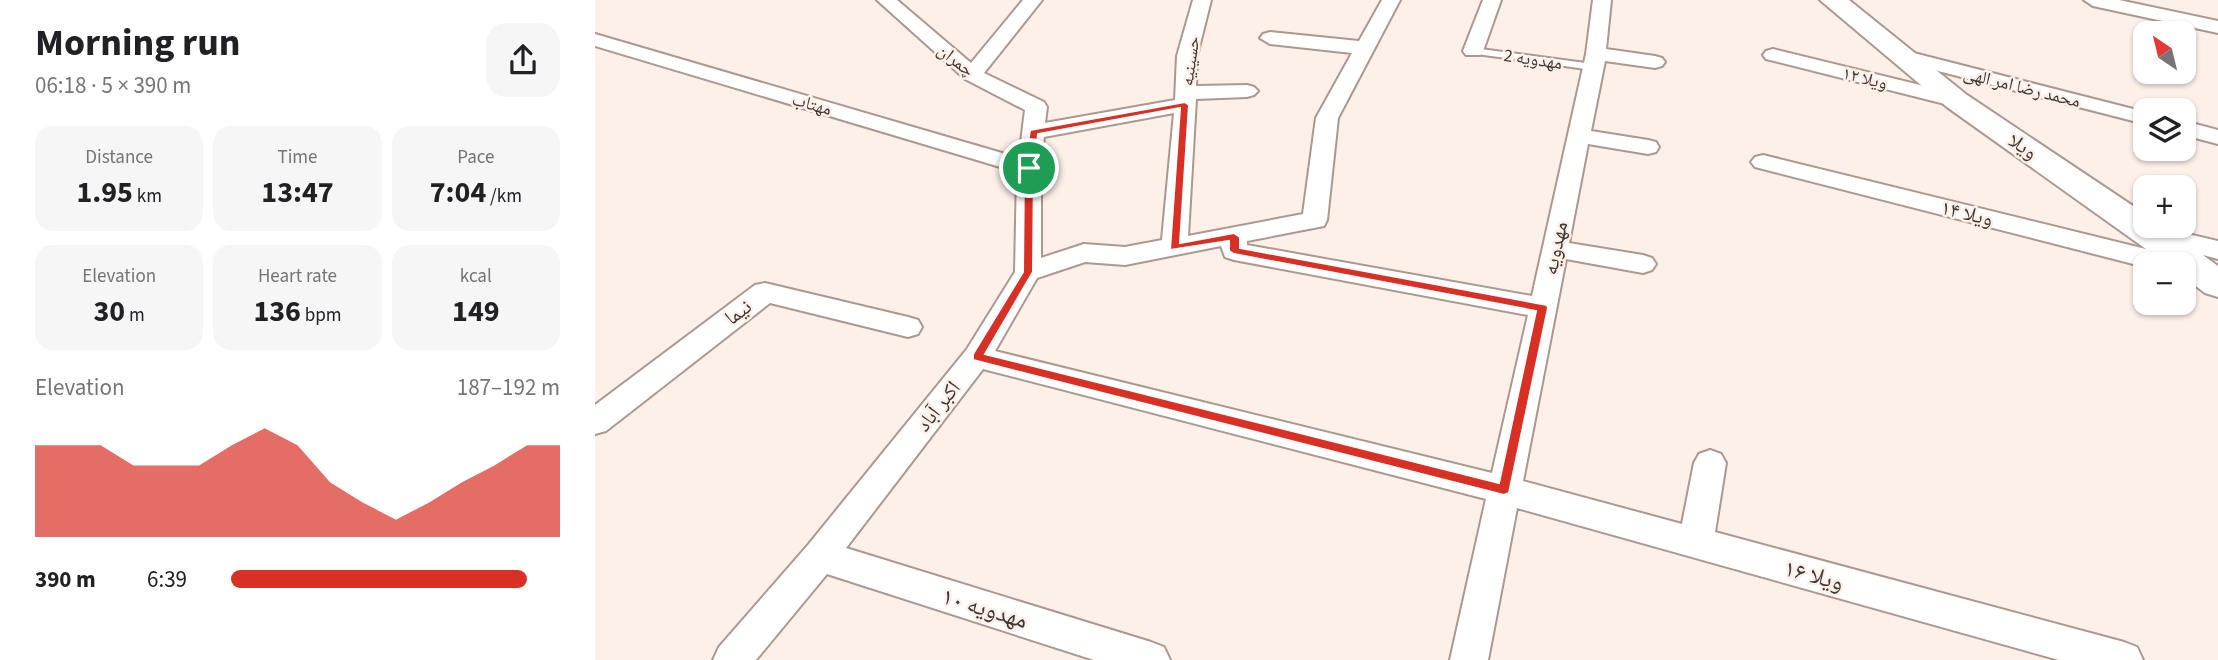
<!DOCTYPE html>
<meta charset="utf-8">
<style>
:root{--surface:#fff;--page:#f6f6f6;--text:#202124;--muted:#757577;--accent:#d93025}
body{margin:0;font-family:"Source Sans 3","Noto Naskh Arabic",sans-serif;background:var(--page);color:var(--text);height:100vh;display:flex;flex-direction:column;font-size:26px;white-space:nowrap}
*{box-sizing:border-box;margin:0}
p{font-size:23px;color:var(--muted)}
.icon{flex:none;width:38px;height:38px;fill:none;stroke:currentColor;stroke-width:2;stroke-linecap:round;stroke-linejoin:round}
.map{position:relative;flex:1;overflow:hidden}
.details{display:flex;flex-direction:column;background:var(--surface);width:595px}
.details>*{flex:none}
.needle{width:46px;rotate:325deg}
.controls{position:absolute;left:1538px;top:21px;display:grid;gap:14px}
.controls a{display:grid;place-items:center;width:63px;height:63px;border-radius:14px;background:var(--surface);box-shadow:0 2px 5px #0004;font-size:35px}
.pin{position:absolute;display:grid;place-items:center;width:60px;height:60px;color:#fff;margin:-30px;border:4px solid #fff;border-radius:50%;box-shadow:0 2px 7px #0007}
.round{display:grid;place-items:center;flex:none;width:74px;height:74px;border-radius:21px;background:var(--page)}
.overview{display:flex;align-items:center;justify-content:space-between;height:119px;padding:0 35px}
h1{font-size:38px;font-weight:700;line-height:52px}
.figures{display:grid;grid-template-columns:repeat(3,1fr);gap:10px;height:119px;padding:7px 35px}
.figures div{display:grid;align-content:center;border-radius:18px;background:var(--page);text-align:center}
.figures b{font-size:30px;font-weight:700}
.figures small{font-size:19px;font-weight:400}
.figures p{font-size:19px}
.chart{height:196px;padding:14px 35px}
.chart p{display:flex;justify-content:space-between}
.chart svg{width:100%;height:126px;margin-top:7px;fill:var(--accent);opacity:.7}
ul{padding:0 35px;list-style:none;font-size:23px}
li{display:grid;grid-template-columns:112px 84px 1fr;align-items:center;height:52px}
li i{height:18px;border-radius:9px;background:var(--accent)}
main{display:flex;flex:1;min-height:0}
.map>svg:first-child{display:block}
.lines{fill:none;stroke-linecap:round;stroke-linejoin:round}
.lane-casing{stroke:#ac988e;stroke-width:4}
.street-casing{stroke:#ac988e;stroke-width:4}
.secondary-casing{stroke:#ac988e;stroke-width:4}
.lane{fill:#fff;fill-rule:evenodd}
.street{fill:#fff;fill-rule:evenodd}
.secondary{fill:#fff;fill-rule:evenodd}
.route{fill:#d93025;stroke:#fff;stroke-width:2;fill-rule:evenodd}
.labels{text-anchor:middle;stroke-width:5;stroke-linejoin:round;paint-order:stroke}
.far-street-label{font-size:18px;fill:#3f3733;stroke:#fcf0e9}
.street-label{font-size:21px;fill:#3f3733;stroke:#fcf0e9}
.near-street-label{font-size:24px;fill:#3f3733;stroke:#fcf0e9}
</style>
<main>
<section class="details">
<div class="overview"><div><h1>Morning run</h1><p>06:18 · 5 × 390 m</p></div><a class="round"><svg class="icon" aria-label="share" viewBox="0 0 24 24"><path d="M12 15V3M7 8l5-5 5 5M5 13v7h14v-7"/></svg></a></div>
<div class="figures">
<div><p>Distance</p><b>1.95<small> km</small></b></div>
<div><p>Time</p><b>13:47</b></div>
<div><p>Pace</p><b>7:04<small> /km</small></b></div>
</div>
<div class="figures">
<div><p>Elevation</p><b>30<small> m</small></b></div>
<div><p>Heart rate</p><b>136<small> bpm</small></b></div>
<div><p>kcal</p><b>149</b></div>
</div>
<div class="chart"><p><span>Elevation</span>187–192 m</p>
<svg viewBox="0 0 160 44" preserveAspectRatio="none"><path d="M0 44V12L10 12L20 12L30 19L40 19L50 19L60 12L70 6L80 12L90 25L100 32L110 38L120 32L130 25L140 19L150 12L160 12V44z"/></svg>
</div>
<ul>
<li><b>390 m</b>6:39<i style="width:90%"></i></li>
</ul>
</section>
<div class="map">
<svg width="1623" height="660" viewBox="0 0 1623 660">
<rect width="100%" height="100%" fill="#fcf0e9"/>
<g class="lines">
<defs>
<path id="lane" d="M 878,48 L 998,64 L 1003,67 L 998,70 L 874,53 L 874,49 Z"/>
<g id="street">
<path d="M 282,0 L 302,0 L 376,63 L 428,0 L 447,0 L 389,73 L 449,102 L 452,107 L 450,123 L 580,100 L 582,56 L 598,0 L 616,0 L 602,56 L 601,86 L 652,85 L 659,87 L 663,91 L 659,95 L 652,97 L 601,99 L 593,236 L 708,214 L 721,118 L 757,53 L 675,44 L 665,38 L 668,34 L 675,32 L 764,41 L 787,0 L 805,0 L 743,118 L 732,220 L 729,226 L 652,241 L 652,245 L 937,296 L 991,54 L 998,0 L 1016,0 L 1011,49 L 1060,56 L 1067,58 L 1070,62 L 1067,66 L 1060,68 L 1010,61 L 996,131 L 1053,140 L 1061,142 L 1064,147 L 1061,152 L 1053,154 L 993,144 L 974,243 L 1048,255 L 1057,258 L 1061,264 L 1057,270 L 1048,273 L 971,259 L 928,481 L 1087,524 L 1099,463 L 1104,454 L 1115,450 L 1126,454 L 1131,463 L 1120,532 L 1529,642 L 1542,647 L 1548,660 L 1464,660 L 922,508 L 893,660 L 855,660 L 891,499 L 388,369 L 251,548 L 556,642 L 569,647 L 575,660 L 499,660 L 232,574 L 161,660 L 118,660 L 124,647 L 213,545 L 372,349 L 420,272 L 422,172 L 0,46 L 0,34 L 424,158 L 430,110 L 370,79 ZM 579,113 L 567,240 L 530,247 L 489,244 L 446,258 L 446,168 L 449,137 ZM 626,246 L 630,257 L 639,260 L 933,315 L 897,473 L 400,351 L 442,278 L 490,262 L 530,265 Z"/>
<path d="M 888,0 L 906,0 L 888,51 L 885,55 L 871,55 L 868,51 Z"/>
<path d="M 1489,0 L 1524,0 L 1623,21 L 1623,33 L 1498,6 Z"/>
<path d="M 1178,49 L 1370,96 L 1373,101 L 1370,106 L 1362,107 L 1171,59 L 1168,55 L 1171,51 Z"/>
<path d="M 1303,49 L 1550,112 L 1550,124 L 1296,59 L 1293,55 L 1296,51 Z"/>
<path d="M 1589,121 L 1623,130 L 1623,144 L 1589,135 Z"/>
<path d="M 1168,155 L 1575,255 L 1584,258 L 1588,264 L 1550,264 L 1550,267 L 1160,167 L 1156,162 L 1160,157 Z"/>
<path d="M 1550,224 L 1623,241 L 1623,259 L 1544,238 L 1540,232 L 1544,226 Z"/>
<path d="M 170,283 L 313,317 L 323,320 L 327,327 L 323,334 L 313,337 L 175,303 L 11,431 L 0,434 L 0,405 L 160,285 Z"/>
</g>
<path id="secondary" d="M 1225,0 L 1254,0 L 1372,95 L 1550,214 L 1550,226 L 1568,226 L 1623,266 L 1623,297 L 1610,293 L 1589,277 L 1589,264 L 1572,264 L 1352,107 Z"/>
</defs>
<use href="#lane" class="lane-casing"/>
<use href="#street" class="street-casing"/>
<use href="#secondary" class="secondary-casing"/>
<use href="#lane" class="lane"/>
<use href="#street" class="street"/>
<use href="#secondary" class="secondary"/>
</g>
<path class="route" d="M 590,102 L 594,105 L 585,243 L 639,233 L 645,237 L 645,248 L 952,305 L 953,308 L 914,493 L 909,495 L 378,360 L 378,354 L 428,272 L 429,168 L 435,130 ZM 585,108 L 575,250 L 634,241 L 634,251 L 639,254 L 941,311 L 904,483 L 390,354 L 438,272 L 439,168 L 443,134 Z"/>
<g class="labels">
<g class="far-street-label">
<text transform="translate(938 59) rotate(8)" y="6">مهدویه 2</text>
<text transform="translate(361 60) rotate(38)" y="6">چمران</text>
<text transform="translate(595 61) rotate(-82)" y="6">حسینیه</text>
<text transform="translate(1270 78) rotate(14)" y="6">ویلا ۱۲</text>
<text transform="translate(1427 87) rotate(14)" y="6">محمد رضا امر الهی</text>
<text transform="translate(217 104) rotate(16)" y="6">مهتاب</text>
</g>
<g class="street-label">
<text transform="translate(1428 146) rotate(34)" y="7">ویلا</text>
<text transform="translate(1372 213) rotate(14)" y="7">ویلا ۱۴</text>
<text transform="translate(960 248) rotate(-78)" y="7">مهدویه</text>
<text transform="translate(143 312) rotate(-37)" y="7">نیما</text>
<text transform="translate(343 406) rotate(-52)" y="7">اکبر آباد</text>
</g>
<g class="near-street-label">
<text transform="translate(1219 575) rotate(15)" y="8">ویلا ۱۶</text>
<text transform="translate(390 608) rotate(17)" y="8">مهدویه ۱۰</text>
</g>
</g>
</svg>
<div class="controls">
<a><svg class="needle" viewBox="-14 -14 28 28"><path d="M0-13l5 13h-10z" fill="#e53935"/><path d="M0 13l5-13h-10z" fill="#757577"/></svg></a>
<a><svg class="icon" aria-label="layers" viewBox="0 0 24 24"><path d="M12 4l9 5-9 5-9-5zM3 14l9 5 9-5"/></svg></a>
<a>+</a>
<a>−</a>
</div>
<div class="pin" style="left:434px;top:168px;background:#1e9e55"><svg class="icon" aria-label="arrive" viewBox="0 0 24 24"><path d="M6 21V4h12l-3 4 3 4H6"/></svg></div>
</div>
</main>
